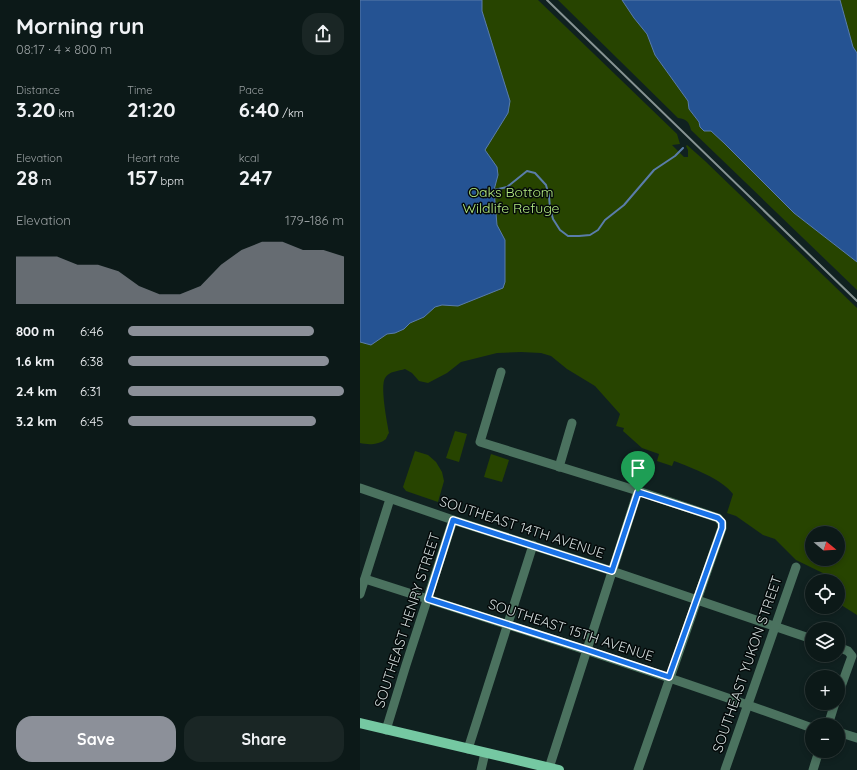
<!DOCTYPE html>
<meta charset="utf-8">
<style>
:root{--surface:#0c1918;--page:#1a2625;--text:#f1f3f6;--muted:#9aa0a2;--line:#2c3837;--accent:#8c9099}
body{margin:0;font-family:Quicksand,sans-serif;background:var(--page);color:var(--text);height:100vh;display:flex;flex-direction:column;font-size:15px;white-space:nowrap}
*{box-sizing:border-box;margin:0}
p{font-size:13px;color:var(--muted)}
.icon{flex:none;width:22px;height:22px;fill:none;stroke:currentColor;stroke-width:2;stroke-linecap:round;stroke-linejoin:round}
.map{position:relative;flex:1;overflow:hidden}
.side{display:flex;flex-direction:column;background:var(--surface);width:360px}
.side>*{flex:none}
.needle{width:26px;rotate:108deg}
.tools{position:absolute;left:445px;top:526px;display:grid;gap:8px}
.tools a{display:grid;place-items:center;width:40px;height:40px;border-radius:50%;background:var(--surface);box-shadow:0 2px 6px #0003,0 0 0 1px var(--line);font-size:20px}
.pin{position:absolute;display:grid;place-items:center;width:34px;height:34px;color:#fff;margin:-41px -17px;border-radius:50% 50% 50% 0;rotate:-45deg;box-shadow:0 0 4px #0007}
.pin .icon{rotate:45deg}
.round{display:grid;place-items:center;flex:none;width:42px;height:42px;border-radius:16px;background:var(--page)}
.summary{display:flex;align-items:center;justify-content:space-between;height:68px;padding:0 16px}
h1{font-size:22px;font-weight:700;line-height:30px}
.figures{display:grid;grid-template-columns:repeat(3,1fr);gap:6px;height:68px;padding:4px 16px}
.figures div{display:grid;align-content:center}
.figures b{font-size:20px;font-weight:700}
.figures small{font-size:11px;font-weight:400}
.figures p{font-size:11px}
.chart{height:112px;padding:8px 16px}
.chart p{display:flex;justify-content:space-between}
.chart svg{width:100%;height:72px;margin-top:4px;fill:var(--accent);opacity:.7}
.primary-button{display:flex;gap:8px;margin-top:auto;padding:8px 16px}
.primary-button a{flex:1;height:46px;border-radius:16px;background:var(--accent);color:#fff;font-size:16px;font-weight:700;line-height:46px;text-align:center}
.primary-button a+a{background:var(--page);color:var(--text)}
ul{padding:0 16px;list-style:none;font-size:13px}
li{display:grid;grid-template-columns:64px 48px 1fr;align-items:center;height:30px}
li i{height:10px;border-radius:5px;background:var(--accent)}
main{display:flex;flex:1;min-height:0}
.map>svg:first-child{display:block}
.green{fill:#274400;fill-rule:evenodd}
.water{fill:#255393;stroke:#5a7daa}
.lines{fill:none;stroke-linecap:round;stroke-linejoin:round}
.stream{stroke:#5a7daa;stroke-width:2}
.minor{stroke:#4b725f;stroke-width:9}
.major{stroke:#75c8a2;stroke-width:10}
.rail{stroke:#879493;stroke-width:2}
.route-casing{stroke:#fff;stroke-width:8}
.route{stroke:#1a73e8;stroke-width:5}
.labels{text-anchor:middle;stroke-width:3;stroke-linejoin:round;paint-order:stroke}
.park-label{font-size:14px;fill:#b2e980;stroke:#040909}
.street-label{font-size:14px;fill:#d4dede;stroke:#040909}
</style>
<main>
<section class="side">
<div class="summary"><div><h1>Morning run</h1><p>08:17 · 4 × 800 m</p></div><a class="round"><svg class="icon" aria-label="share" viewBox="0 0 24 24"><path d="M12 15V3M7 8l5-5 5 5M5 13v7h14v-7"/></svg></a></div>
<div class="figures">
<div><p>Distance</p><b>3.20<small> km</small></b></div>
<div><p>Time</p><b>21:20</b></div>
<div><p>Pace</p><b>6:40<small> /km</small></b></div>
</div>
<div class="figures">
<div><p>Elevation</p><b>28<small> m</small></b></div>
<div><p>Heart rate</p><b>157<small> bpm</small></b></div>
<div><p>kcal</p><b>247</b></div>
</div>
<div class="chart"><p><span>Elevation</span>179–186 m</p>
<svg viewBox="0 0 160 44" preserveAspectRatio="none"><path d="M0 44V15L10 15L20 15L30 20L40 20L50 24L60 33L70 38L80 38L90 33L100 20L110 11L120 6L130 6L140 11L150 11L160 15V44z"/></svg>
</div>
<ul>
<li><b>800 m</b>6:46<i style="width:86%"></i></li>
<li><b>1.6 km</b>6:38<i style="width:93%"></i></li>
<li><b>2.4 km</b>6:31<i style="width:100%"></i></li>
<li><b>3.2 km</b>6:45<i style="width:87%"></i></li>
</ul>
<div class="primary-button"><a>Save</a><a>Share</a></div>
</section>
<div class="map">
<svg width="497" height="770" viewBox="0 0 497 770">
<rect width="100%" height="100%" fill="#102120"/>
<g class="green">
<path d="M 0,0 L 178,0 L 317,134 L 320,144 L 312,145 L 324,157 L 328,157 L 328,150 L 326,146 L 327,145 L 345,161 L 497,308 L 497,615 L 478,603 L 478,581 L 468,581 L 469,576 L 436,560 L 415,539 L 403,535 L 376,516 L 367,513 L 373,494 C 362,479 332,468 314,461 L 312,466 L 297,461 L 299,454 L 282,448 L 263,431 L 264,428 L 256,426 L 260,414 L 235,386 L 207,369 L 191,356 L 181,353 L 161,352 L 137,353 L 101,362 L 87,373 L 68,383 L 59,381 L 52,373 L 45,369 C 39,371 29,371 25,378 C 20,387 27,422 29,433 C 28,434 26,439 26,439 C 19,445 8,445 0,443 ZM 452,533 L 478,533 L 478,559 L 452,559 Z"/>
<path d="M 198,0 L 262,0 L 274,18 L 287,34 L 295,55 L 328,101 L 329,109 L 339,123 L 340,127 L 344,131 L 351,131 L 364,143 L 434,213 L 497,262 L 497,290 L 331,130 C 329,122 327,119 318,118 Z"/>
<path d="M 480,0 L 497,0 L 497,53 L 493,47 Z"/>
<path d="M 95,431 L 107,434 L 99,462 L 86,458 Z"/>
<path d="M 55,451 L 68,455 L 76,462 L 82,472 L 84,481 L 78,502 L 46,491 L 43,487 Z"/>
<path d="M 131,454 L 149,460 L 142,482 L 124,477 Z"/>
</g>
<g class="water">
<path d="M 0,0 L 122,0 L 122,11 L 150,101 L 148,113 L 125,150 L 137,167 L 138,175 L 134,190 L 137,225 L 145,240 L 145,282 L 143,288 L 98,306 L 82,305 L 75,307 L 64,317 L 50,323 L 44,329 L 35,333 L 27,334 L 11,345 L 0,342 Z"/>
<path d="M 262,0 L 480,0 L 493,47 L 497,53 L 497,262 L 434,213 L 364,143 L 351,131 L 344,131 L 340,127 L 339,122 L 329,109 L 328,101 L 295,55 L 287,34 L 274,18 Z"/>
</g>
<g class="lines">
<path class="stream" d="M 134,190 L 147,187 L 167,171 L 175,173 L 186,185 L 189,196 L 190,208 L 193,219 L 200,230 L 208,236 L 219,236 L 230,235 L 238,230 L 245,220 L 264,205 L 294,170 L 315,156 L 323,148"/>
<g class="minor">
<path d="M 141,372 L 120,442 L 278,491 L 358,518 L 362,523 L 362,528 L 278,770"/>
<path d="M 199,467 L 212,423"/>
<path d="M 0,488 L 93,520 L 252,571 L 452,639"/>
<path d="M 5,579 C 155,627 304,674 452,728"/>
<path d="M 0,594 L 30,499"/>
<path d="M 478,647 L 488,651 L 492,656 L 478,695"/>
<path d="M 468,725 L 475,703"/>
<path d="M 26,730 L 46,665 L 93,520"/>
<path d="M 478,732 L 497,738"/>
<path d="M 108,749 L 173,545"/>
<path d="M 189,768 L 278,491"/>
<path d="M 121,770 L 125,753"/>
<path d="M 365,770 L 436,567"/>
<path d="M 453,770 L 459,751"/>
</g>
<path class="major" d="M 0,723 L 199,770"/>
<path class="rail" d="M 187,0 L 497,301"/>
</g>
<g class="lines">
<defs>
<path id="route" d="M 278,492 L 358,518 L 362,522 L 362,528 L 309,677 L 228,650 L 68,599 L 93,520 L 252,571 Z"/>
</defs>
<use href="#route" class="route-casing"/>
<use href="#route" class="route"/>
</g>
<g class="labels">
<g class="park-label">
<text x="151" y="197">Oaks Bottom<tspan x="151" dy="16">Wildlife Refuge</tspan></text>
</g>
<g class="street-label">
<text transform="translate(162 527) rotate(18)" y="5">SOUTHEAST 14TH AVENUE</text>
<text transform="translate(47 620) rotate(-72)" y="5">SOUTHEAST HENRY STREET</text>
<text transform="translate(211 630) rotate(18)" y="5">SOUTHEAST 15TH AVENUE</text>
<text transform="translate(387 664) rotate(-71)" y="5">SOUTHEAST YUKON STREET</text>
</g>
</g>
</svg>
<div class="tools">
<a><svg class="needle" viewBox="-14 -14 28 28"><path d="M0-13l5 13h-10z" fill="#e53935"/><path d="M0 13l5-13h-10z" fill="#9aa0a2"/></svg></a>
<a><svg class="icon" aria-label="locate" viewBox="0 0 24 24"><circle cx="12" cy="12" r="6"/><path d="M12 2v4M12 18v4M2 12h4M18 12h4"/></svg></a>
<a><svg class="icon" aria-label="layers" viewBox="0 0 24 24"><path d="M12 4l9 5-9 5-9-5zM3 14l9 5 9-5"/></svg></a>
<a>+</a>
<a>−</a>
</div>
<div class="pin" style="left:278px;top:492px;background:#1e9e55"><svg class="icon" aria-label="arrive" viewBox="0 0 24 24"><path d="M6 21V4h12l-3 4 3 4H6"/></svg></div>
</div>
</main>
